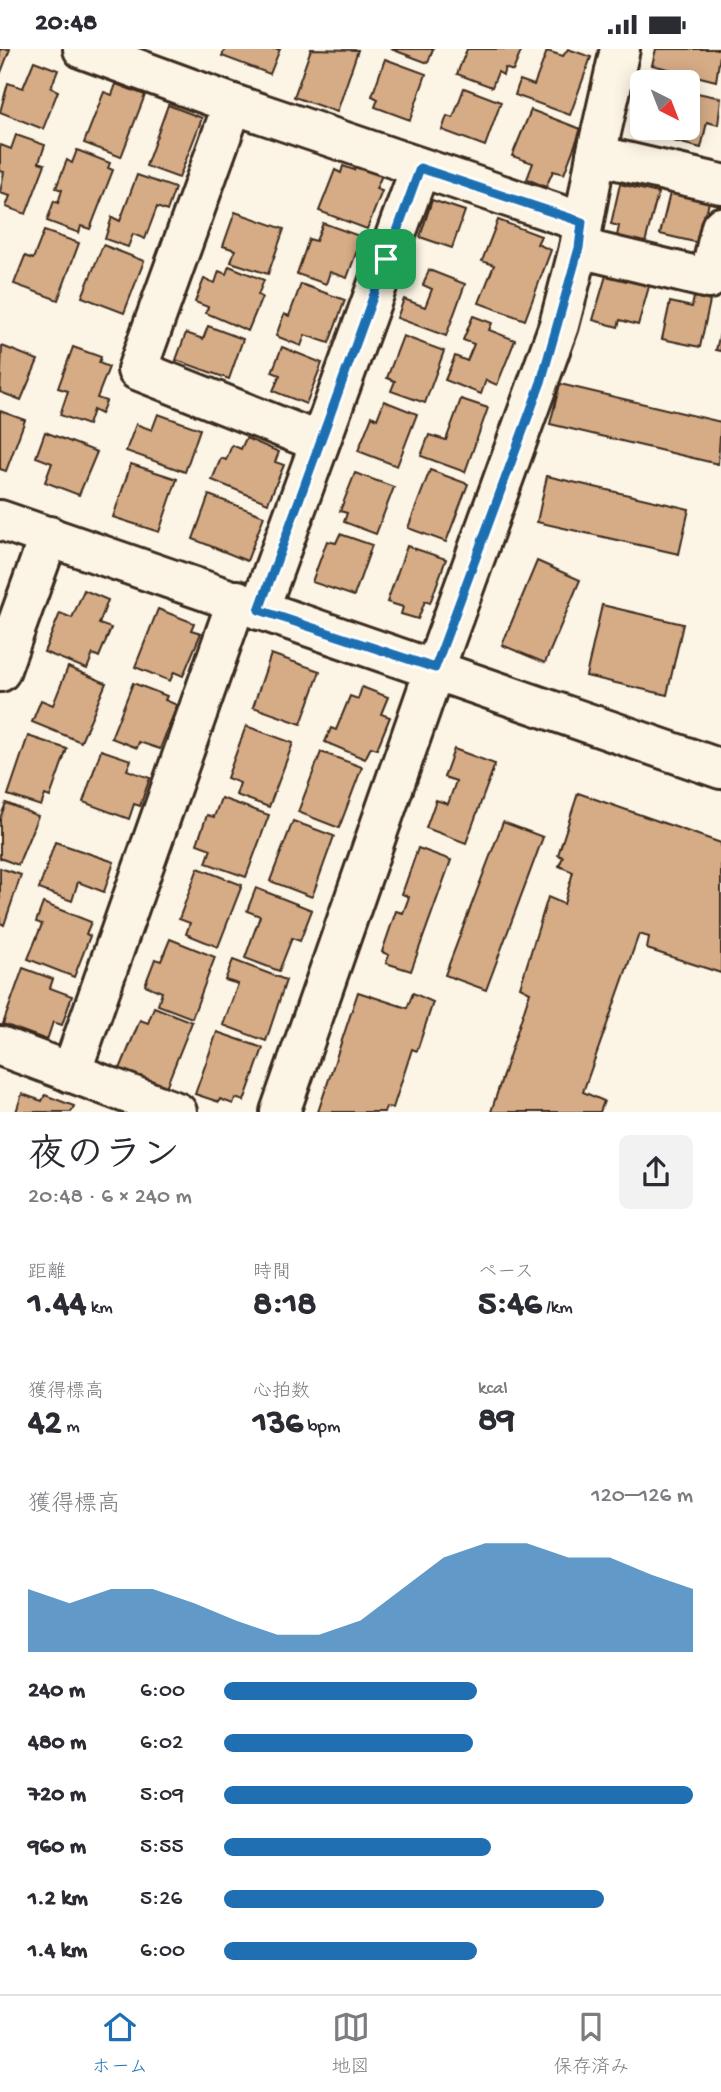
<!DOCTYPE html>
<html lang="ja">
<meta charset="utf-8">
<style>
:root{--surface:#fff;--page:#f2f2f3;--text:#2b2b33;--muted:#7c7c81;--line:#e1e1e2;--accent:#1f6fb2}
body{margin:0;font-family:"Gochi Hand","Klee One",sans-serif;background:var(--page);color:var(--text);height:100vh;display:flex;flex-direction:column;font-size:26px;white-space:nowrap}
*{box-sizing:border-box;margin:0}
p{font-size:23px;color:var(--muted)}
.icon{flex:none;width:38px;height:38px;fill:none;stroke:currentColor;stroke-width:2;stroke-linecap:round;stroke-linejoin:round}
.map{position:relative;height:1063px;overflow:hidden}
.drawer{display:flex;flex-direction:column;background:var(--surface);flex:1}
.drawer>*{flex:none}
.needle{width:46px;rotate:138deg}
.tools{position:absolute;left:630px;top:21px;display:grid;gap:14px}
.tools a{display:grid;place-items:center;width:70px;height:70px;border-radius:10px;background:var(--surface);box-shadow:0 4px 18px #0003;font-size:35px}
.pin{position:absolute;display:grid;place-items:center;width:60px;height:60px;color:#fff;margin:-30px;border-radius:14px;box-shadow:0 4px 10px #0006}
.round{display:grid;place-items:center;flex:none;width:74px;height:74px;border-radius:10px;background:var(--page)}
.summary{display:flex;align-items:center;justify-content:space-between;height:119px;padding:0 28px}
h1{font-size:38px;font-weight:800;line-height:52px}
.metrics{display:grid;grid-template-columns:repeat(3,1fr);gap:10px;height:119px;padding:7px 28px}
.metrics div{display:grid;align-content:center}
.metrics b{font-size:35px;font-weight:800}
.metrics small{font-size:19px;font-weight:400}
.metrics p{font-size:19px}
.chart{height:196px;padding:14px 28px}
.chart p{display:flex;justify-content:space-between}
.chart svg{width:100%;height:126px;margin-top:7px;fill:var(--accent);opacity:.7}
ul{padding:0 28px;list-style:none;font-size:23px}
li{display:grid;grid-template-columns:112px 84px 1fr;align-items:center;height:52px}
li i{height:18px;border-radius:9px;background:var(--accent)}
.status{display:flex;justify-content:space-between;align-items:center;height:49px;padding:0 35px;background:var(--surface);direction:ltr}
.status svg{height:19px;fill:currentColor}
.tabs{display:flex;justify-content:space-around;align-items:center;height:98px;border-top:2px solid var(--line);background:var(--surface);font-size:19px;color:var(--muted)}
.tabs a{display:grid;justify-items:center;gap:4px}
.tabs .selected{color:var(--accent)}
.map>svg:first-child{display:block}
.building{fill:#d6ac87;stroke:#3b2a1e;stroke-width:2}
.lines{fill:none;stroke-linecap:round;stroke-linejoin:round}
.minor-casing{stroke:#3b2a1e;stroke-width:44}
.minor{stroke:#fcf5e5;stroke-width:38}
.route-casing{stroke:#fff;stroke-width:14}
.route{stroke:#1f6fb2;stroke-width:9}
</style>
<div class="status"><b>20:48</b><svg viewBox="0 0 49 12"><path d="M0 12V9h3v3zM5 12V6h3v6zM10 12V3h3v9zM15 12V0h3v12zM26 1h20v11H26zM47 4h2v5h-2z"/></svg></div>
<div class="map">
<svg width="721" height="1063" viewBox="0 0 721 1063">
<rect width="100%" height="100%" fill="#fcf5e5"/>
<filter id="ink" filterUnits="userSpaceOnUse"><feTurbulence type="fractalNoise" baseFrequency=".0143" numOctaves="2"/><feDisplacementMap in="SourceGraphic" scale="14" xChannelSelector="R" yChannelSelector="G"/><feConvolveMatrix kernelMatrix="1 2 1 2 8 2 1 2 1" color-interpolation-filters="sRGB"/></filter>
<g filter="url(#ink)">
<g class="building">
<path d="M 0,0 L 10,0 L 0,26 Z"/>
<path d="M 225,0 L 280,0 L 270,25 L 222,7 Z"/>
<path d="M 311,0 L 358,1 L 337,63 L 294,48 Z"/>
<path d="M 391,0 L 433,0 L 428,14 Z"/>
<path d="M 467,0 L 522,0 L 513,22 L 505,19 L 503,26 L 498,23 L 492,38 L 457,25 Z"/>
<path d="M 568,0 L 591,8 L 570,66 L 515,46 L 520,31 L 534,36 L 547,2 L 563,7 Z"/>
<path d="M 656,0 L 721,0 L 716,32 L 652,16 Z"/>
<path d="M 385,10 L 426,25 L 410,71 L 375,58 L 378,50 L 372,47 Z"/>
<path d="M 34,12 L 58,21 L 51,39 L 58,42 L 43,80 L 0,63 L 8,34 L 23,39 Z"/>
<path d="M 116,35 L 145,46 L 121,108 L 84,94 L 104,43 L 112,46 Z"/>
<path d="M 464,39 L 501,53 L 485,97 L 442,81 L 447,67 L 453,69 Z"/>
<path d="M 688,42 L 721,49 L 718,76 L 707,73 L 701,99 L 673,92 L 676,79 L 688,79 Z"/>
<path d="M 168,56 L 202,69 L 179,129 L 146,117 Z"/>
<path d="M 531,61 L 581,80 L 564,125 L 553,122 L 546,138 L 527,130 L 533,114 L 512,107 Z"/>
<path d="M 16,86 L 45,96 L 39,113 L 45,115 L 26,165 L 6,158 L 10,147 L 0,144 L 4,123 L 0,122 L 0,99 L 1,96 L 11,100 Z"/>
<path d="M 77,101 L 110,114 L 108,119 L 113,121 L 90,180 L 81,177 L 79,184 L 47,172 L 54,152 L 58,154 L 62,141 L 56,139 L 67,111 L 72,114 Z"/>
<path d="M 355,116 L 382,126 L 376,140 L 382,142 L 367,180 L 319,162 L 335,121 L 341,124 L 343,117 L 354,121 Z"/>
<path d="M 137,126 L 175,139 L 167,162 L 157,158 L 145,190 L 133,185 L 128,198 L 105,190 L 112,168 L 120,172 Z"/>
<path d="M 620,135 L 658,144 L 645,194 L 617,187 L 619,177 L 611,175 Z"/>
<path d="M 670,144 L 709,153 L 699,194 L 660,185 Z"/>
<path d="M 432,151 L 465,162 L 452,199 L 420,188 Z"/>
<path d="M 235,163 L 284,180 L 268,225 L 231,213 L 235,201 L 223,197 Z"/>
<path d="M 498,171 L 541,187 L 537,195 L 551,201 L 525,271 L 479,254 L 494,216 L 482,212 Z"/>
<path d="M 323,174 L 362,188 L 347,229 L 330,223 L 326,235 L 297,225 L 309,190 L 316,192 Z"/>
<path d="M 44,182 L 79,194 L 58,251 L 14,235 L 25,207 L 33,210 Z"/>
<path d="M 103,196 L 144,212 L 124,264 L 82,248 Z"/>
<path d="M 229,217 L 264,231 L 258,246 L 262,248 L 248,282 L 206,264 L 208,258 L 195,253 L 204,230 L 215,234 L 219,222 L 226,225 Z"/>
<path d="M 429,221 L 465,235 L 446,287 L 397,269 L 404,250 L 425,258 L 432,240 L 423,236 Z"/>
<path d="M 607,223 L 650,234 L 638,276 L 620,271 L 618,278 L 593,271 Z"/>
<path d="M 301,235 L 345,251 L 329,294 L 305,286 L 301,297 L 276,287 L 284,265 L 289,267 Z"/>
<path d="M 694,248 L 710,252 L 700,298 L 662,290 L 670,253 L 692,258 Z"/>
<path d="M 473,267 L 492,274 L 489,281 L 515,291 L 497,336 L 486,331 L 481,345 L 445,331 L 455,307 L 467,312 L 474,295 L 463,291 Z"/>
<path d="M 208,277 L 243,290 L 229,330 L 176,311 L 186,284 L 203,290 Z"/>
<path d="M 721,280 L 721,302 L 716,301 Z"/>
<path d="M 403,287 L 444,302 L 425,354 L 391,342 L 395,332 L 387,329 Z"/>
<path d="M 2,297 L 38,311 L 21,351 L 0,343 Z"/>
<path d="M 73,298 L 101,308 L 99,314 L 109,318 L 97,349 L 106,352 L 101,365 L 93,361 L 88,376 L 60,366 L 68,342 L 58,339 Z"/>
<path d="M 282,298 L 322,314 L 306,355 L 273,342 L 280,326 L 272,323 Z"/>
<path d="M 560,335 L 721,373 L 718,415 L 550,375 Z"/>
<path d="M 461,350 L 488,359 L 465,423 L 421,407 L 429,386 L 446,391 Z"/>
<path d="M 384,352 L 417,365 L 397,417 L 358,402 L 372,367 L 377,370 Z"/>
<path d="M 0,362 L 25,371 L 6,422 L 0,420 Z"/>
<path d="M 158,365 L 200,380 L 185,423 L 126,402 L 136,375 L 152,381 Z"/>
<path d="M 45,383 L 97,403 L 79,446 L 45,433 L 52,414 L 36,408 Z"/>
<path d="M 246,389 L 279,403 L 275,413 L 284,416 L 268,454 L 212,431 L 221,409 L 226,411 L 232,396 L 241,400 Z"/>
<path d="M 131,415 L 177,430 L 159,483 L 113,468 Z"/>
<path d="M 430,421 L 468,435 L 446,493 L 408,479 Z"/>
<path d="M 355,424 L 394,438 L 376,485 L 344,473 L 347,464 L 340,462 Z"/>
<path d="M 547,427 L 689,460 L 679,505 L 537,473 Z"/>
<path d="M 209,446 L 264,467 L 247,512 L 193,490 Z"/>
<path d="M 340,485 L 372,496 L 354,547 L 312,533 L 327,492 L 336,494 Z"/>
<path d="M 407,497 L 446,510 L 430,554 L 425,552 L 418,570 L 401,565 L 403,558 L 387,553 Z"/>
<path d="M 537,512 L 580,531 L 545,614 L 502,596 Z"/>
<path d="M 84,541 L 108,551 L 99,575 L 111,579 L 99,608 L 93,605 L 87,620 L 44,603 L 60,564 L 72,569 Z"/>
<path d="M 602,556 L 683,575 L 667,646 L 586,627 Z"/>
<path d="M 158,560 L 194,574 L 191,581 L 201,584 L 183,627 L 174,623 L 170,632 L 135,618 Z"/>
<path d="M 271,605 L 320,622 L 301,675 L 253,658 Z"/>
<path d="M 68,618 L 106,634 L 81,693 L 32,673 L 41,651 L 53,656 Z"/>
<path d="M 133,634 L 167,647 L 165,651 L 177,656 L 160,700 L 139,693 L 137,699 L 111,689 Z"/>
<path d="M 362,638 L 388,648 L 381,665 L 390,668 L 377,700 L 371,698 L 365,710 L 325,693 L 331,679 L 336,681 L 350,647 L 358,650 Z"/>
<path d="M 246,677 L 293,694 L 269,758 L 236,746 L 240,734 L 227,729 Z"/>
<path d="M 28,687 L 67,700 L 50,748 L 45,746 L 41,757 L 8,746 Z"/>
<path d="M 454,700 L 495,715 L 466,794 L 426,779 L 436,751 L 448,755 L 456,732 L 444,728 Z"/>
<path d="M 101,701 L 131,711 L 127,721 L 150,729 L 140,757 L 134,755 L 129,770 L 83,753 Z"/>
<path d="M 321,703 L 362,718 L 339,779 L 298,763 Z"/>
<path d="M 578,744 L 721,794 L 721,924 L 647,900 L 649,888 L 639,885 L 583,1043 L 604,1052 L 600,1063 L 491,1063 L 530,943 L 520,938 L 548,848 L 564,855 L 573,823 L 559,817 L 563,808 L 558,806 Z"/>
<path d="M 221,749 L 269,766 L 246,828 L 206,814 L 211,800 L 197,795 L 207,766 L 214,768 Z"/>
<path d="M 6,754 L 38,767 L 18,816 L 0,809 L 0,769 Z"/>
<path d="M 293,772 L 334,787 L 312,848 L 270,832 Z"/>
<path d="M 503,773 L 543,788 L 486,941 L 445,926 Z"/>
<path d="M 55,793 L 114,813 L 104,843 L 78,833 L 72,852 L 39,840 Z"/>
<path d="M 418,799 L 451,811 L 411,922 L 386,914 L 389,906 L 382,903 L 396,862 L 403,864 L 409,848 L 402,845 Z"/>
<path d="M 0,819 L 21,826 L 4,876 L 0,874 Z"/>
<path d="M 198,819 L 242,836 L 218,898 L 186,885 L 190,874 L 179,870 Z"/>
<path d="M 256,839 L 312,861 L 300,892 L 292,889 L 279,922 L 245,909 L 260,867 L 247,862 Z"/>
<path d="M 43,854 L 91,873 L 86,885 L 90,887 L 74,928 L 28,910 L 42,875 L 36,873 Z"/>
<path d="M 170,890 L 215,908 L 192,969 L 158,956 L 162,943 L 145,936 L 155,910 L 161,912 Z"/>
<path d="M 233,911 L 286,931 L 266,992 L 223,976 L 238,935 L 225,931 Z"/>
<path d="M 23,919 L 53,930 L 50,939 L 72,947 L 62,976 L 53,973 L 47,991 L 3,975 Z"/>
<path d="M 358,943 L 407,959 L 413,944 L 433,953 L 417,1002 L 412,1000 L 393,1059 L 386,1058 L 384,1063 L 318,1063 Z"/>
<path d="M 154,958 L 192,973 L 166,1038 L 120,1020 L 140,971 L 148,974 Z"/>
<path d="M 217,983 L 263,999 L 244,1052 L 235,1049 L 233,1055 L 220,1050 L 219,1053 L 195,1045 Z"/>
<path d="M 22,1045 L 42,1052 L 45,1046 L 74,1057 L 71,1063 L 16,1063 Z"/>
</g>
<g class="lines">
<defs>
<g id="minor">
<path d="M 83,0 L 233,55 L 582,173"/>
<path d="M 233,55 L 137,321 L 319,393"/>
<path d="M 596,106 L 721,135"/>
<path d="M 579,199 L 709,230 L 721,178"/>
<path d="M 0,471 L 721,720"/>
<path d="M 259,561 L 420,119"/>
<path d="M 0,623 L 49,487"/>
<path d="M 0,997 L 177,1063"/>
<path d="M 71,1024 L 237,551"/>
<path d="M 280,1063 L 435,619 L 559,276 L 579,199 L 596,106 L 620,0"/>
</g>
</defs>
<use href="#minor" class="minor-casing"/>
<use href="#minor" class="minor"/>
</g>
</g>
<g class="lines" filter="url(#ink)">
<defs>
<path id="route" d="M 420,119 L 582,173 L 579,199 L 541,333 L 435,619 L 259,561 Z"/>
</defs>
<use href="#route" class="route-casing"/>
<use href="#route" class="route"/>
</g>
</svg>
<div class="tools">
<a><svg class="needle" viewBox="-14 -14 28 28"><path d="M0-13l5 13h-10z" fill="#e53935"/><path d="M0 13l5-13h-10z" fill="#7c7c81"/></svg></a>
</div>
<div class="pin" style="left:386px;top:210px;background:#1e9e55"><svg class="icon" aria-label="arrive" viewBox="0 0 24 24"><path d="M6 21V4h12l-3 4 3 4H6"/></svg></div>
</div>
<section class="drawer">
<div class="summary"><div><h1>夜のラン</h1><p>20:48 · 6 × 240 m</p></div><a class="round"><svg class="icon" aria-label="share" viewBox="0 0 24 24"><path d="M12 15V3M7 8l5-5 5 5M5 13v7h14v-7"/></svg></a></div>
<div class="metrics">
<div><p>距離</p><b>1.44<small> km</small></b></div>
<div><p>時間</p><b>8:18</b></div>
<div><p>ペース</p><b>5:46<small> /km</small></b></div>
</div>
<div class="metrics">
<div><p>獲得標高</p><b>42<small> m</small></b></div>
<div><p>心拍数</p><b>136<small> bpm</small></b></div>
<div><p>kcal</p><b>89</b></div>
</div>
<div class="chart"><p><span>獲得標高</span>120–126 m</p>
<svg viewBox="0 0 160 44" preserveAspectRatio="none"><path d="M0 44V22L10 27L20 22L30 22L40 27L50 33L60 38L70 38L80 33L90 22L100 11L110 6L120 6L130 11L140 11L150 17L160 22V44z"/></svg>
</div>
<ul>
<li><b>240 m</b>6:00<i style="width:54%"></i></li>
<li><b>480 m</b>6:02<i style="width:53%"></i></li>
<li><b>720 m</b>5:09<i style="width:100%"></i></li>
<li><b>960 m</b>5:55<i style="width:57%"></i></li>
<li><b>1.2 km</b>5:26<i style="width:81%"></i></li>
<li><b>1.4 km</b>6:00<i style="width:54%"></i></li>
</ul>
</section>
<nav class="tabs">
<a class="selected"><svg class="icon" aria-label="home" viewBox="0 0 24 24"><path d="M3 11l9-7 9 7M6 9v11h12V9"/></svg>ホーム</a>
<a><svg class="icon" aria-label="map" viewBox="0 0 24 24"><path d="M3 6l6-2 6 2 6-2v14l-6 2-6-2-6 2zM9 4v14M15 6v14"/></svg>地図</a>
<a><svg class="icon" aria-label="saved" viewBox="0 0 24 24"><path d="M7 4h10v16l-5-4-5 4z"/></svg>保存済み</a>
</nav>
